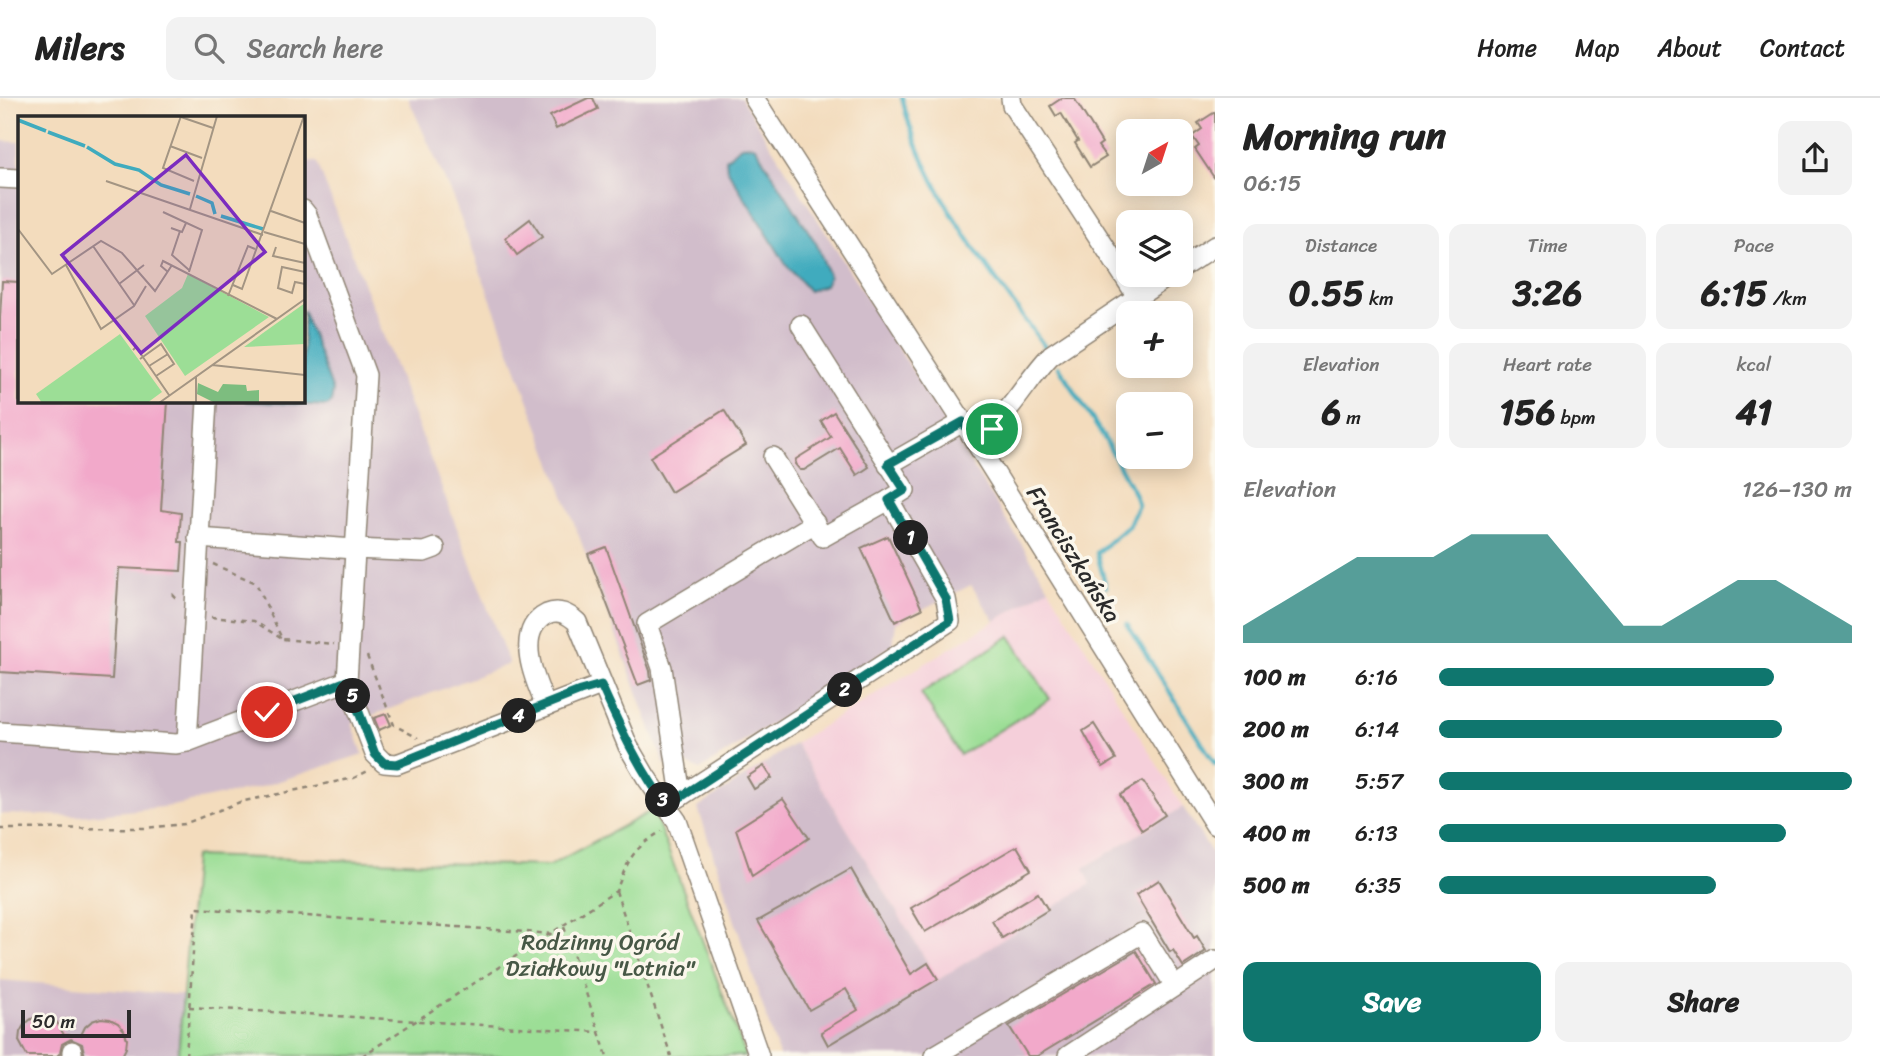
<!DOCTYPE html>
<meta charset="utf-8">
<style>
:root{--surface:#fff;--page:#f2f2f2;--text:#222;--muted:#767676;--line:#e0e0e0;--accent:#0f766e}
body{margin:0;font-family:Sriracha,sans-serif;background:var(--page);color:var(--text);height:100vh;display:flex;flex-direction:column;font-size:26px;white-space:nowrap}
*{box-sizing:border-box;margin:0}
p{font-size:23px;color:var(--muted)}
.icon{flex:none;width:38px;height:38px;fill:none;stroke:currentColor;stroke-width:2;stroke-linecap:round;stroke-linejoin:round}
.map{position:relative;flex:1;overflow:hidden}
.details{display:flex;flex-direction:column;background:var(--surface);width:665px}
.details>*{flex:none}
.needle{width:46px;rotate:39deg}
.fabs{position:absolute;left:1116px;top:21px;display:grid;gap:14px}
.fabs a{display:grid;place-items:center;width:77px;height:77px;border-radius:14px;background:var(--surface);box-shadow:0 4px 18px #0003;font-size:35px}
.scale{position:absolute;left:21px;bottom:18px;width:110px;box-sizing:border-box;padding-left:7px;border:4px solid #2b2b2b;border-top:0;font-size:19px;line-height:24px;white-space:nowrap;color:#2b2b2b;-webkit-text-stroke:5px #fbf7ec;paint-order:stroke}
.pin{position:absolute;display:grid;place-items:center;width:60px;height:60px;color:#fff;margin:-30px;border:4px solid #fff;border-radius:50%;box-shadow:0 2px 7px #0007}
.km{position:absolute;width:35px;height:35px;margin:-18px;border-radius:50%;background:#222;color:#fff;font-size:19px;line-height:35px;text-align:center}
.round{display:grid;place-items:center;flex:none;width:74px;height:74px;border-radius:14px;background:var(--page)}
.headline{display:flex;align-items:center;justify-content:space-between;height:119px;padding:0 28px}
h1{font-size:38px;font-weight:700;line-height:52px}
.stats{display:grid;grid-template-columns:repeat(3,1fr);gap:10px;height:119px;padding:7px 28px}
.stats div{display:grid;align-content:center;border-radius:14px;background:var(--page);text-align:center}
.stats b{font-size:35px;font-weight:700}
.stats small{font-size:19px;font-weight:400}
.stats p{font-size:19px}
.chart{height:196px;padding:14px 28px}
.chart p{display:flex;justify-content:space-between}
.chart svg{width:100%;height:126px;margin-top:7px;fill:var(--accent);opacity:.7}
.cta{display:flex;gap:14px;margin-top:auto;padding:14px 28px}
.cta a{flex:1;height:80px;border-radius:14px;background:var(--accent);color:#fff;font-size:28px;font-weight:700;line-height:80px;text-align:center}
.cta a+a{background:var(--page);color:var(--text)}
ul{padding:0 28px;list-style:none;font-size:23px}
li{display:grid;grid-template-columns:112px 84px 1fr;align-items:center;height:52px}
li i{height:18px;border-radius:9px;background:var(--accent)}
header{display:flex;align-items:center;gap:42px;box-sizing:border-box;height:98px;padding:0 35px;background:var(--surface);border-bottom:2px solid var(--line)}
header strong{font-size:33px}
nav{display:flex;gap:38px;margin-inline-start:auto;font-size:24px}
.search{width:490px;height:63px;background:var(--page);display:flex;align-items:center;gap:18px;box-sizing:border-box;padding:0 24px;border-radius:14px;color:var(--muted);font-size:26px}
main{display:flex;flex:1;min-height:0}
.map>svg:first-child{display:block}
.built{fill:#f5cfda}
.industrial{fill:#d1bdcb}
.green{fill:#9cde96;stroke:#648460;stroke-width:2}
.water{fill:#3fabbe;stroke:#356b74;stroke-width:2}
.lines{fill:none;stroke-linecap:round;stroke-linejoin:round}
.stream{stroke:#3fabbe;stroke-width:4.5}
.building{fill:#f2a9ca}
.minor-casing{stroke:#8f8474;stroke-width:22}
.path{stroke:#8f8474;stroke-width:2.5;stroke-dasharray:5 5;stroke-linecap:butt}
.minor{stroke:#fff;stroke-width:19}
.route-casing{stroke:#fff;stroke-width:14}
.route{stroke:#0f766e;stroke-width:9}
.labels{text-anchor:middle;stroke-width:7;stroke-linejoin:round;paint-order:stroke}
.street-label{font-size:23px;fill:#2b2b2b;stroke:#fbf7ec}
.park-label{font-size:23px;fill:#475846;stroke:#fbf7ec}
.inset-river{fill:none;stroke:#3fabbe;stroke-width:3.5}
.inset-road{fill:none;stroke:#a39583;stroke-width:2}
.view{fill:#7b2cbf;fill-opacity:0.15;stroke:#7b2cbf;stroke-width:3.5}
.inset-edge{fill:none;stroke:#2b2b2b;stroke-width:3.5}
</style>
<header>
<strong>Milers</strong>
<div class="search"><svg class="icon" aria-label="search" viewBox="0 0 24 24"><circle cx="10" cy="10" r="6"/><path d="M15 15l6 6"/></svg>Search here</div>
<nav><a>Home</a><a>Map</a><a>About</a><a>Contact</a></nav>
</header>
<main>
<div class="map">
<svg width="1215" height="958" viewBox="0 0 1215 958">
<rect width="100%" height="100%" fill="#fbf7ec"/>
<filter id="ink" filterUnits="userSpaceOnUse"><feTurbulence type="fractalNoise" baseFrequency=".0143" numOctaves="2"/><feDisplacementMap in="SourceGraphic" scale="14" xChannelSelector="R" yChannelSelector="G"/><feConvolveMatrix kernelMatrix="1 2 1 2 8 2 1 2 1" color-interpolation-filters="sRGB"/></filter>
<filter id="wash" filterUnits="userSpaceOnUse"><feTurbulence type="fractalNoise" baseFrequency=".00686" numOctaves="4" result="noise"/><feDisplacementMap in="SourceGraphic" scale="28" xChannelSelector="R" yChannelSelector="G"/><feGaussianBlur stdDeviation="1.57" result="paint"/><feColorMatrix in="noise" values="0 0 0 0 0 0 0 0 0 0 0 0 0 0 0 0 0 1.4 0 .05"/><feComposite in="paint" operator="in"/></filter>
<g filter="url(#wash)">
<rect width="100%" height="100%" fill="#f3dcbd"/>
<path class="built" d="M 1049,490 L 1183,709 L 1084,770 L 1092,786 L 938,882 L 795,645 Z"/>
<g class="industrial">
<path d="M 408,0 L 741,0 L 1049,490 L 995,523 L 971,487 L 896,525 L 893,547 L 700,672 L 682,663 L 664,666 L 453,100 Z"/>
<path d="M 0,43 L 19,44 L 19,303 L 303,303 L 303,63 L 317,64 L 509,566 L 352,625 L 363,656 L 261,689 L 172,708 L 79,718 L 0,716 Z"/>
<path d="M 795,645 L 938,882 L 1091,786 L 1084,770 L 1183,709 L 1215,760 L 1215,958 L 779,958 L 698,710 Z"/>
<path d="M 0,882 L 183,897 L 178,958 L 0,958 Z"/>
</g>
<g class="green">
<path d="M 1010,538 L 1050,601 L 960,657 L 921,595 Z"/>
<path d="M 653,712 L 746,958 L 178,958 L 194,758 L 549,768 Z"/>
</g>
<g class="water">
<path d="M 754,47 L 817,147 L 829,179 L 825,187 L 809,193 L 787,168 L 727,71 L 726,61 L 741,48 Z"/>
<path d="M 303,212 L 333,293 L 331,305 L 327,308 L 245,303 L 303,303 Z"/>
</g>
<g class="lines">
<g class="stream">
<path d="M 902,0 C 925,96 991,173 1047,252"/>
<path d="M 1059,269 L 1106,343 L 1135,397 L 1138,407 L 1129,427 L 1097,455 L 1106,489"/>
<path d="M 1127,526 L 1215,666"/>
</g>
</g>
<g id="blocks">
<g class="building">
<path d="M 588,0 L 593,0 L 598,11 L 556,31 L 550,18 Z"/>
<path d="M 1062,0 L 1074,0 L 1102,45 L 1098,48 L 1106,59 L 1090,69 L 1075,45 L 1078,43 L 1061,15 L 1056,18 L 1050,8 Z"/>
<path d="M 1215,14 L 1215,81 L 1195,51 L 1199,48 L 1192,38 L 1202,31 L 1198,25 Z"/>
<path d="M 530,121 L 542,139 L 517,157 L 505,140 Z"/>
<path d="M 2,183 L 19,184 L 19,303 L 168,303 L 161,412 L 181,415 L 179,444 L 183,444 L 181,473 L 119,470 L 112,581 L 0,574 L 0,220 Z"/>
<path d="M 724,312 L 746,347 L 671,394 L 650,359 Z"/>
<path d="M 834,314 L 869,369 L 857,377 L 840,350 L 804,372 L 800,372 L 795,366 L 796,361 L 831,339 L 821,323 Z"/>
<path d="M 888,438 L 922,511 L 895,524 L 861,450 Z"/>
<path d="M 606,449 L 650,573 L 651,582 L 638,587 L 588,456 Z"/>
<path d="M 386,616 L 391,627 L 379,632 L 374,620 Z"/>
<path d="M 1094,626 L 1116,661 L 1103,669 L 1083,633 Z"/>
<path d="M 764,668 L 772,680 L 754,691 L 747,679 Z"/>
<path d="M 1143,683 L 1165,717 L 1142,732 L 1120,697 Z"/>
<path d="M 783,701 L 809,740 L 752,778 L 736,731 Z"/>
<path d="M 1017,748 L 1031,772 L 925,834 L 911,810 Z"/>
<path d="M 851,771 L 911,876 L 928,865 L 938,881 L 828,947 L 821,934 L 858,912 L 846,891 L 809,912 L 758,823 Z"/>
<path d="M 1159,782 L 1194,840 L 1197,838 L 1206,853 L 1183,868 L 1173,852 L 1170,854 L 1136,797 Z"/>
<path d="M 1038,795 L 1048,812 L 1002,840 L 992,823 Z"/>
<path d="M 1136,853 L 1156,886 L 1037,958 L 1028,958 L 1009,928 Z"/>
<path d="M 39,918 L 48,919 L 56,923 L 64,937 L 81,937 L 85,929 L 92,923 L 101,920 L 110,921 L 118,925 L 124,932 L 127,941 L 126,950 L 122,958 L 85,958 L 82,946 L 71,941 L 62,946 L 60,955 L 57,958 L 27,958 L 19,943 L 20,934 L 24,927 L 31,921 Z"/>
</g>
</g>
</g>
<g filter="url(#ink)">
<use href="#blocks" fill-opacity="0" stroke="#8f8474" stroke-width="2"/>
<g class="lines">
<defs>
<g id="minor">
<path d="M 754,0 L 963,324 L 1215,727"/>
<path d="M 1011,0 L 1012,7 L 1137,198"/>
<path d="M 0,80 L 19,81"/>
<path d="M 303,112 L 307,117 L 366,277 L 347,583 L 375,656 L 384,665 L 397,666 L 601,587"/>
<path d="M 1181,170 L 1215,148"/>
<path d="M 974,341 C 1010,320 1023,286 1051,257 L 1170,177"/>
<path d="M 773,359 L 823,439 L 889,402"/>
<path d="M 888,367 L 963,324"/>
<path d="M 198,440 L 354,451 L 424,454 L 435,450"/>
<path d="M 546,608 C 535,583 513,533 547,516 C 559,511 568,516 577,524 L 628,648 L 646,679 L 677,723 L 759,958"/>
<path d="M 0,634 L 176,646 L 187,644 L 347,583"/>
<path d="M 187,644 L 207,303"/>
<path d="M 681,698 L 662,570 L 647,526 L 815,425"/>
<path d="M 667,707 L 950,523 L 946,501 L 889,402 L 905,392 L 801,227"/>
<path d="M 72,958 L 72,953"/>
<path d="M 934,958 L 1142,835 L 1175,888"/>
<path d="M 1068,958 L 1215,862"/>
</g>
</defs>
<use href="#minor" class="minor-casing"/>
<g class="path">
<path d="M 213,466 L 256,485 L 282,541 L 334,546"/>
<path d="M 172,496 L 178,502"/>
<path d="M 211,519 L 254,523 L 282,541"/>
<path d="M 367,558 L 394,627 L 418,640"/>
<path d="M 0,731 L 144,730 L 184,726 L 240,704 L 354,680 L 368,673"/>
<path d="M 616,793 L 671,958"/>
<path d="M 564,829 L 607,958"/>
<path d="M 189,909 L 599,934"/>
<path d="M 186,958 L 196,810 L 553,836"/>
<path d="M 362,958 L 616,793 C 629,761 631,752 662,733"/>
</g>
<use href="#minor" class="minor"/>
</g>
</g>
<g class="lines" filter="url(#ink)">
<defs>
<path id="route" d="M 267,614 L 347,583 L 375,656 L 384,665 L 397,666 L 580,593 L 601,587 C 621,631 638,669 667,708 L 950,523 L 946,501 L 889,402 L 905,392 L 888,366 L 963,324 L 974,341 L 992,331"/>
</defs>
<use href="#route" class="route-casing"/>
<use href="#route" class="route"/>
</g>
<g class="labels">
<g class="street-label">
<text transform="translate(1074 456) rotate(58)" y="8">Franciszkańska</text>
</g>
<g class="park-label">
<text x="600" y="852">Rodzinny Ogród<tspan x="600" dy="26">Działkowy "Lotnia"</tspan></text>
</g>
</g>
<g transform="translate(18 18)">
<rect width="287" height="287" fill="#f3dcbd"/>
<path d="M 170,158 L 251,201 L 167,260 L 127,200 L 164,172 ZM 287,187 L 287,228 L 226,231 L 245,217 ZM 102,218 L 144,276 L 129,287 L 24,287 L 18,278 Z" fill="#9cde96"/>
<path d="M 180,267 L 200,276 L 205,268 L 228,269 L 229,275 L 241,274 L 241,287 L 197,287 L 179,278 Z" fill="#7dbd7f"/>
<path class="inset-river" d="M 0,4 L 28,15M 30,16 L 67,30M 69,31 L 97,48 L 121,54 L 143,69 L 172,78M 178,80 L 194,87 L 197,98M 203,100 L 245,113"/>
<path class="inset-road" d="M 163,0 L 145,52 L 176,65M 163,1 L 195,12M 152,30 L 184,42M 88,65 L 245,119M 172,93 L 199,0M 253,95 L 287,107M 145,96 L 184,114 L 171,156M 153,112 L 164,116 L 168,107M 0,113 L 34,158 L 83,125 L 104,137 L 137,175 L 154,149M 162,115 L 154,139 L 171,154M 246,116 L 287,128M 75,130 L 116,189M 258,131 L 255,140 L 287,147M 48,149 L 83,213 L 116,190 L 128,170M 150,156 L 143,150 L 145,145 L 259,203M 287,156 L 264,151 L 260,172 L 274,177 L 277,166 L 287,168M 101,168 L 126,149M 215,169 L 224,173 L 286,0M 210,180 L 230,130 L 237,133M 115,234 L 118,231 L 151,279M 122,243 L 143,228 L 156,248 L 138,260M 194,249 L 287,259M 131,250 L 150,238M 141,287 L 287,183M 178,287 L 178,261"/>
<path class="view" d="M 168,39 L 247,136 L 123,237 L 44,139 Z"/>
<rect width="287" height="287" class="inset-edge"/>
</g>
</svg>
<div class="fabs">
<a><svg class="needle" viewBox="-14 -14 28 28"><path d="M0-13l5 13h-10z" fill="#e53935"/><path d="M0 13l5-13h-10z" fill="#767676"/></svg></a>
<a><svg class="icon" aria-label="layers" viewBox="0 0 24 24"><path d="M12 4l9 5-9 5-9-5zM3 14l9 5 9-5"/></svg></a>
<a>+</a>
<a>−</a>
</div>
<div class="scale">50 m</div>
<div class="pin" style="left:992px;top:331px;background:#1e9e55"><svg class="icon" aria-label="arrive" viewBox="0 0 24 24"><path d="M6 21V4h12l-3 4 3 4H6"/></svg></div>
<div class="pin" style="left:267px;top:614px;background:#d93025"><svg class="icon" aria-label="check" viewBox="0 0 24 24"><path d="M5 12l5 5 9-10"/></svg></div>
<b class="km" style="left:911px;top:440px">1</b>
<b class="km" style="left:845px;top:592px">2</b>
<b class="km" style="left:663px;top:702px">3</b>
<b class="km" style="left:519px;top:618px">4</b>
<b class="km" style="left:353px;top:598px">5</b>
</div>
<section class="details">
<div class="headline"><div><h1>Morning run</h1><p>06:15</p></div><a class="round"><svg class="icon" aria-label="share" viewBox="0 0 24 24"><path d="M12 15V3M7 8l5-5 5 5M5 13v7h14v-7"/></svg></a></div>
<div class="stats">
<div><p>Distance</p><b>0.55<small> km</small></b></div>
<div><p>Time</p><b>3:26</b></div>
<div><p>Pace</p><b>6:15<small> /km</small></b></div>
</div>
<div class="stats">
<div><p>Elevation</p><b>6<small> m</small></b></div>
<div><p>Heart rate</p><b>156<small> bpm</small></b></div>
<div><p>kcal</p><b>41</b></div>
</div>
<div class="chart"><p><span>Elevation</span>126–130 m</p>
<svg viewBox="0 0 160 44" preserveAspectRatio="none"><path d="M0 44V38L10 30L20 22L30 14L40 14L50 14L60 6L70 6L80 6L90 22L100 38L110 38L120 30L130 22L140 22L150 30L160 38V44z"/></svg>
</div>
<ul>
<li><b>100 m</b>6:16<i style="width:81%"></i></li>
<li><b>200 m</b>6:14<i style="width:83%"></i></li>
<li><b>300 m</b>5:57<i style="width:100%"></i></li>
<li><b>400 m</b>6:13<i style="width:84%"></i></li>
<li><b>500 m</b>6:35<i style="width:67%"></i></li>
</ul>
<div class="cta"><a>Save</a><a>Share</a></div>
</section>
</main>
